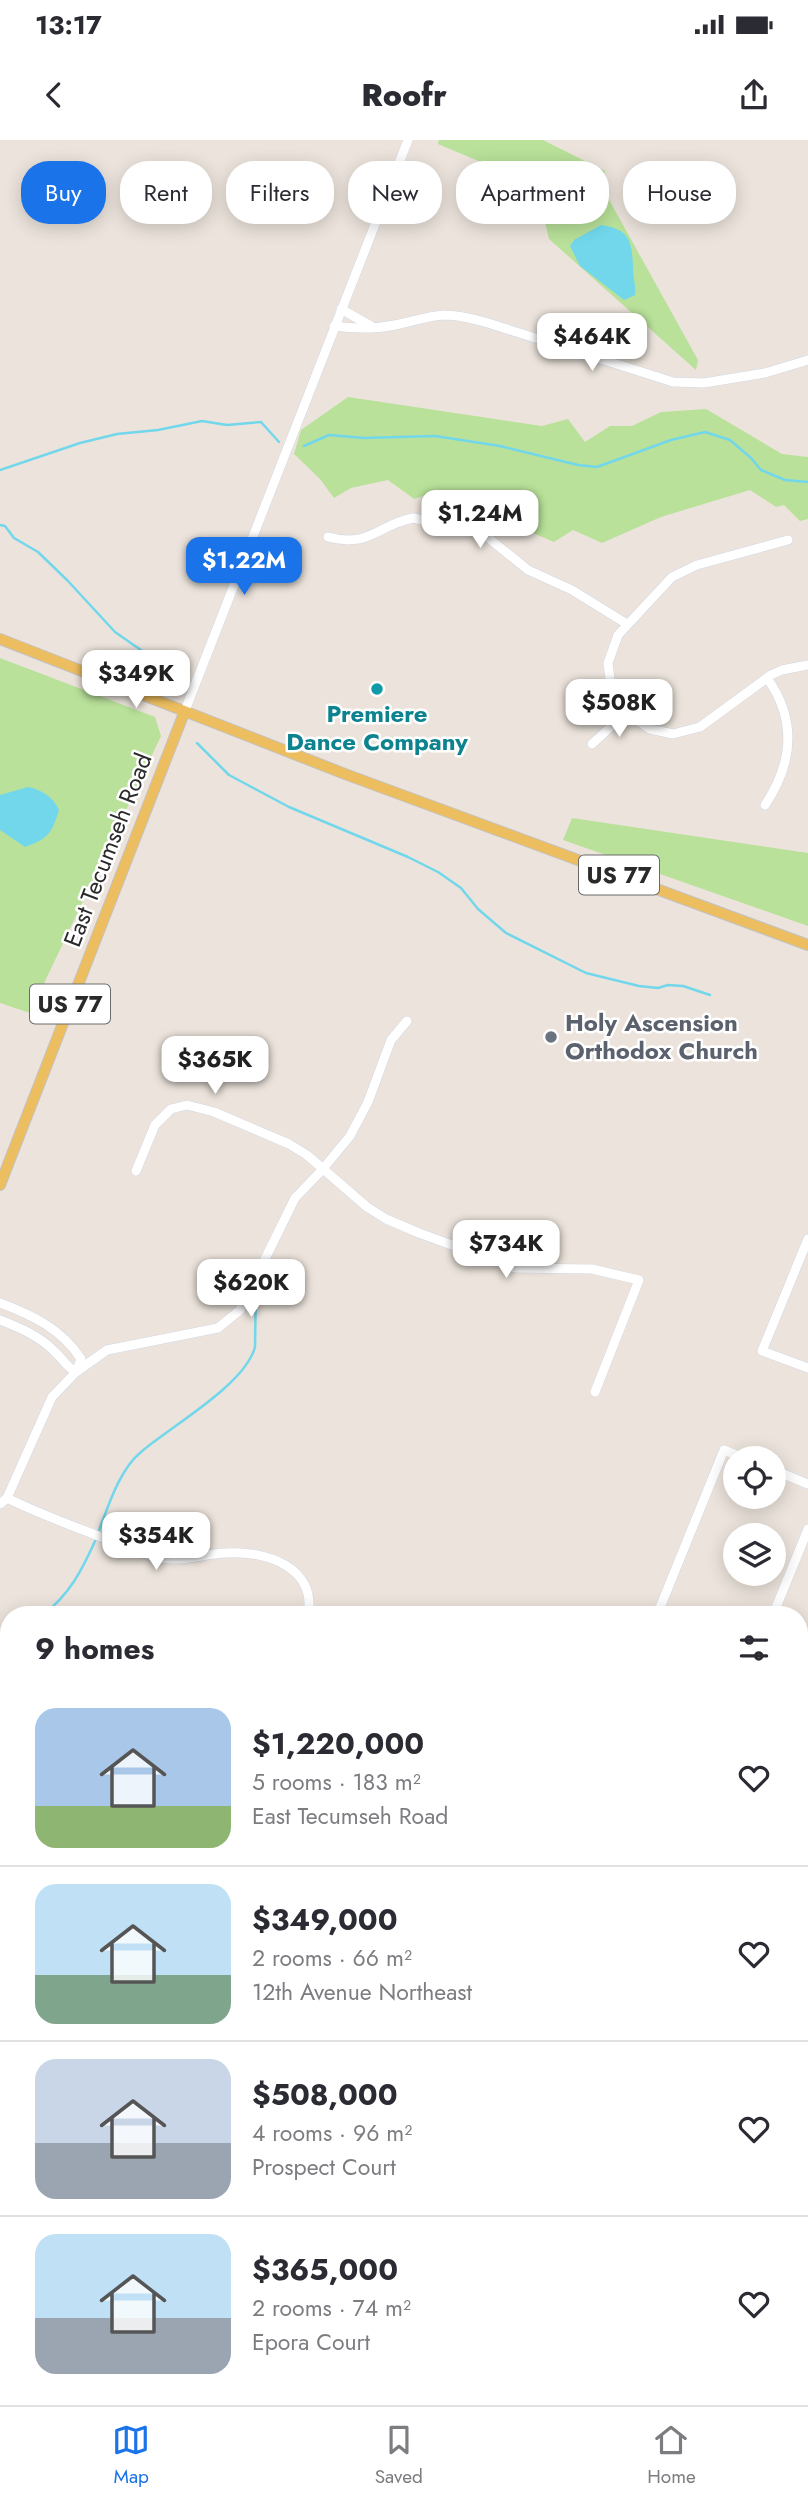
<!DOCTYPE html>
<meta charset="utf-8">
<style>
body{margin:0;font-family:Jost,sans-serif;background:#f2f2f3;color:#2b2b33;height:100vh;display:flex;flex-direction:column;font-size:26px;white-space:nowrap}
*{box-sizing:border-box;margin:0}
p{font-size:23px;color:#7c7c81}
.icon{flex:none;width:38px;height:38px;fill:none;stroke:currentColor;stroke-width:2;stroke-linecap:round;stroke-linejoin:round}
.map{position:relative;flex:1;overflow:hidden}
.side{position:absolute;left:0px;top:1466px;width:808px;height:800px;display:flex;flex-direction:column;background:#fff;border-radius:28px 28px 0 0;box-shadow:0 4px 18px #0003}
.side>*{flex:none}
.guide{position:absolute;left:21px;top:21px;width:766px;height:63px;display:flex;gap:14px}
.controls{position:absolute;left:723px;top:1306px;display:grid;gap:14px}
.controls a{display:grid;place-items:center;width:63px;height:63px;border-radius:50%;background:#fff;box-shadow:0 4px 18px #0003;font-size:35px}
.price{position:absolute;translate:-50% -60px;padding:0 16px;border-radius:14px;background:#fff;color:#222;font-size:23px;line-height:46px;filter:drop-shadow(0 2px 4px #0008)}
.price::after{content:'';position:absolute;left:50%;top:42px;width:21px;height:16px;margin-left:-10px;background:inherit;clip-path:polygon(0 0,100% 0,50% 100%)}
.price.on{background:#1a73e8;color:#fff}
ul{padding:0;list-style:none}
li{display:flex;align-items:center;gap:21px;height:175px;padding:0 35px}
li+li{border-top:2px solid #e1e1e2}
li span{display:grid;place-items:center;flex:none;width:196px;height:140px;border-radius:21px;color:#555}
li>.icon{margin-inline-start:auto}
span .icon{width:84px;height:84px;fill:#fffc;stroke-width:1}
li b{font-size:30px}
h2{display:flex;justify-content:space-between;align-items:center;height:84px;padding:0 35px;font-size:30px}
.chip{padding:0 24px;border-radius:28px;background:#fff;box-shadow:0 4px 18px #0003;font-size:24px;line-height:63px}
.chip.on{background:#1a73e8;color:#fff}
.status{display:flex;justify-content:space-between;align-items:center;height:49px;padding:0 35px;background:#fff;direction:ltr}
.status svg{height:19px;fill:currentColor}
header{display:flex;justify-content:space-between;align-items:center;height:91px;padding:0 35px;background:#fff;font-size:32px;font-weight:800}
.dock{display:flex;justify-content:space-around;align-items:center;height:98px;border-top:2px solid #e1e1e2;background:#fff;font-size:19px;color:#7c7c81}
.dock a{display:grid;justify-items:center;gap:4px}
.dock .on{color:#1a73e8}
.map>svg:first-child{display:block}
.green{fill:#b9e19a}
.water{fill:#72d7eb}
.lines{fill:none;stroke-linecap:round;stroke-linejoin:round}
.stream{stroke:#72d7eb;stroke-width:2.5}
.minor-casing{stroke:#d2d7e3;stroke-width:10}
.major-casing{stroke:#c3c3c3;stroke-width:12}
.minor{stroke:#fff;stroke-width:9}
.major{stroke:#edbe60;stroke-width:10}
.culture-dot{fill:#0f9aa8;stroke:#fff;stroke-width:2.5}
.worship-dot{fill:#6b7280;stroke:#fff;stroke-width:2.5}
.labels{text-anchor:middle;stroke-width:5;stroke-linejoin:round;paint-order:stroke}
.shield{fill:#fff;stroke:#6a6a6a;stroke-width:2}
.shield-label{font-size:23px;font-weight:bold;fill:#2a2a2a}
.culture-label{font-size:24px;font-weight:bold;fill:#0d838f;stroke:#fff}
.street-label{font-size:24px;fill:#2a2a2a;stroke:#fff}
.worship-label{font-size:24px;font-weight:bold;fill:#5b616d;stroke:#fff;text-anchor:start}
</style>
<div class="status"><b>13:17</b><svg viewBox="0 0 49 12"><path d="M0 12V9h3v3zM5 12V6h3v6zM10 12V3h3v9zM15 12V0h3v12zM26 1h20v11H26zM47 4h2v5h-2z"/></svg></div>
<header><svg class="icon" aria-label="back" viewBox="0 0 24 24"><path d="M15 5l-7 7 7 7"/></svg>Roofr<svg class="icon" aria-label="share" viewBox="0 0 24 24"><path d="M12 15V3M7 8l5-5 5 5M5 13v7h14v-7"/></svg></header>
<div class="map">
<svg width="808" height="2265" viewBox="0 0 808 2265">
<rect width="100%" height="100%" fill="#ece4dc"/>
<!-- green -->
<g class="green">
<path d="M439,0h104l62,31 -3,16 96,173 -2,10 -147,-131 -7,-30 -19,-11 -16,-25 -69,-29z"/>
<path d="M348,257l194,29 26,-7 17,23 25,-16h22l29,-14 45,-3 76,45 26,3v62l-8,2 -16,-16 -8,2 -26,-17 -89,27 -59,26 -29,-13 -19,12 -21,-9 -34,-5 -20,-12 -27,-3 -14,-22 -24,8 -26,-19 -37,8 -17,10 -14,-19 -26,-25 7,-24z"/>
<path d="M0,518l155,59 6,19 -131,277 -30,-10z"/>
<path d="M572,678l236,35v73l-245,-86z"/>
</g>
<!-- water -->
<g class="water">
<path d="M601,85c29,4 31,16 32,43 0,9 3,18 2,27l-11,5 -44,-34 -10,-20 4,-6z"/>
<path d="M28,647c14,3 25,10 31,23 -7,23 -11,29 -34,37l-25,-17v-35z"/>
</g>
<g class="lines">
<!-- stream -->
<g class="stream">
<path d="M304,306l25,-11 35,3 71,-2 65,10 78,19 19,2 74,-27 34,-8 25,8 21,18 10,12 24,10 23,2"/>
<path d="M0,330l80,-27 37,-9 41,-4 44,-9 25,4 34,-3 18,20"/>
<path d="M0,385l5,1 9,12 24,14 30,29 47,51 46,32 3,10"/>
<path d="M197,603l32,32 60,32 119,50 30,15 23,16 17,21 28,24 80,40 53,13 19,2 10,-3 15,1 27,9"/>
<path d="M98,1393c10,-26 21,-63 43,-81 30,-26 104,-67 114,-105l1,-61"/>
<path d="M43,1475c27,-21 39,-45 53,-76"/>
<path d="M0,1505l9,-5"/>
<path d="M0,2239l9,2"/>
<path d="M519,2258l38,7"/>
</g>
<defs>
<g id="minor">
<path d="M341,169l30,17"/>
<path d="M334,186c21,3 41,3 61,-1 16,-3 32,-9 49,-10 15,0 30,4 44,8l185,59 31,1 61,-10 43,-13"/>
<path d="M328,397c42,11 49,-12 85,-19l63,13 10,5 42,34 44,20 55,34"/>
<path d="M788,400l-91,25 -25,12 -54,58 -10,28 2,16 5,17 14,19 21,14 23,5 27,-7 71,-52 11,-5 26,-5"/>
<path d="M184,573l224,-573"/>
<path d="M592,604l35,-32"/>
<path d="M765,665c28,-42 32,-85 2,-127"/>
<path d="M136,1031l19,-46 16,-16 16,-4 27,7 75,32 18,11 60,52 19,12 33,14 96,35 77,1 47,11 -44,112"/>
<path d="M808,1099l-46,112 46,17"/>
<path d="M0,1163c32,12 62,26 81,56l-5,13c-10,-5 -13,-13 -21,-20 -15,-16 -35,-24 -55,-32"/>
<path d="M774,1330l34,14"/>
<path d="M7,1358c32,16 66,28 99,41 18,7 37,16 55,19 23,4 42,-4 64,-5 40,-3 92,14 83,62"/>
<path d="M0,1364l7,-6 45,-101 24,-25 31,-22 111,-22 22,-18 55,-112 27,-28 28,-34 18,-34 23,-62 16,-19"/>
<path d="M657,1475l67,-165 19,8"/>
<path d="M773,1475l35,-86"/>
<path d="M800,1586l8,3"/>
<path d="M0,1686l9,4"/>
<path d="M800,1706l8,-19"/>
<path d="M0,1743l9,-23"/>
<path d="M0,1789l9,3"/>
<path d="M0,1914l9,3"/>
<path d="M800,1939l8,-20"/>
<path d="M800,1982l8,3"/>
<path d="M0,2042l9,3"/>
<path d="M800,2235l8,-5"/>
<path d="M144,2258l1,7"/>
</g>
<g id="major">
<path d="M0,499l345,135 463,171"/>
<path d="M0,1045l184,-472"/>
</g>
</defs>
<!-- minor casing -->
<use href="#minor" class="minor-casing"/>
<!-- major casing -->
<use href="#major" class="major-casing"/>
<!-- minor -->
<use href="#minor" class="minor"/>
<!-- major -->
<use href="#major" class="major"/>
</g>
<!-- markers -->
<circle class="culture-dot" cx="377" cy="549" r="7"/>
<circle class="worship-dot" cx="551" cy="897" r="7"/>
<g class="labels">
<!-- shield labels -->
<g class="shield">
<rect x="579" y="715.5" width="80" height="39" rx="5"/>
<rect x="30" y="844.5" width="80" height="39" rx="5"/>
</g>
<g class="shield-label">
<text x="619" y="743">US 77</text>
<text x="70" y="872">US 77</text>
</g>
<!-- culture labels -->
<g class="culture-label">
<text x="377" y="582">Premiere<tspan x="377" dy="28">Dance Company</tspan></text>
</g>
<!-- street labels -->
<g class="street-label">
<text transform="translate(108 710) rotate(-69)" y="8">East Tecumseh Road</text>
</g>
<!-- worship labels -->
<g class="worship-label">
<text x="565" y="891">Holy Ascension<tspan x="565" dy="28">Orthodox Church</tspan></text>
</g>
</g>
</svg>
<div class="controls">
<a><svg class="icon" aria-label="locate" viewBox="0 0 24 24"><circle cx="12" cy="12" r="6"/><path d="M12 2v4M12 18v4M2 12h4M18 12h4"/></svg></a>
<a><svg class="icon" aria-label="layers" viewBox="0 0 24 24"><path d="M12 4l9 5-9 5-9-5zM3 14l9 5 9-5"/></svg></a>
</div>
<b class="price" style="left:592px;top:233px">$464K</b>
<b class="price" style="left:480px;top:410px">$1.24M</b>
<b class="price on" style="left:244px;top:457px">$1.22M</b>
<b class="price" style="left:136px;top:570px">$349K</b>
<b class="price" style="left:619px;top:599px">$508K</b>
<b class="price" style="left:215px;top:956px">$365K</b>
<b class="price" style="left:506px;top:1140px">$734K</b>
<b class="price" style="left:251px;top:1179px">$620K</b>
<b class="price" style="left:156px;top:1432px">$354K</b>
<div class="guide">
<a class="chip on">Buy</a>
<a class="chip">Rent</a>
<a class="chip">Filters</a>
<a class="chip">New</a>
<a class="chip">Apartment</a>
<a class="chip">House</a>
</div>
<section class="side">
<h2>9 homes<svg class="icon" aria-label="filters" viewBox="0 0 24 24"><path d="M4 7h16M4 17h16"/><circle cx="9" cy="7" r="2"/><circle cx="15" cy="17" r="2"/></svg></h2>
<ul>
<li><span style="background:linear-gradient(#a9c7e8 70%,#8fb573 0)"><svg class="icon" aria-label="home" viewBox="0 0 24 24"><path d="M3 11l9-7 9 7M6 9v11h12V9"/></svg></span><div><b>$1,220,000</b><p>5 rooms · 183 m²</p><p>East Tecumseh Road</p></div><svg class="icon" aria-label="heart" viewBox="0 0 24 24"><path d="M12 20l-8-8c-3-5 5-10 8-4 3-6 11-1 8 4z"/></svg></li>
<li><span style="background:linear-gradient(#bfe0f5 65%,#7fa58c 0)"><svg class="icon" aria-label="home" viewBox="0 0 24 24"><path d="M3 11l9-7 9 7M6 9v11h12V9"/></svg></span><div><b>$349,000</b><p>2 rooms · 66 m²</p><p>12th Avenue Northeast</p></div><svg class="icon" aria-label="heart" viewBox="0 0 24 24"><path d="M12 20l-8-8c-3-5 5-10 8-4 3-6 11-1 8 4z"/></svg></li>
<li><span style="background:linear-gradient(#c9d6e8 60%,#9aa5b1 0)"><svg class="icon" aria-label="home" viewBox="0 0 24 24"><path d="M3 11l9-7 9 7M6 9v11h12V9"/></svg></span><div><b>$508,000</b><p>4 rooms · 96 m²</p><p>Prospect Court</p></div><svg class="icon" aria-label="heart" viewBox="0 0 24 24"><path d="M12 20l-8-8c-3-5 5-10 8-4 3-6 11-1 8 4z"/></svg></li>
<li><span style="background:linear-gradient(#bfe0f5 60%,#9aa5b1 0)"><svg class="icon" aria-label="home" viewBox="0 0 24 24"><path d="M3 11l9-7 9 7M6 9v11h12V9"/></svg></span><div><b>$365,000</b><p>2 rooms · 74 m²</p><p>Epora Court</p></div><svg class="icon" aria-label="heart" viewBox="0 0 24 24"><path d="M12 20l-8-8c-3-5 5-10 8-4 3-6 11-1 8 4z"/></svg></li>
</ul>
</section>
</div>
<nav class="dock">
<a class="on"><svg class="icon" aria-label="map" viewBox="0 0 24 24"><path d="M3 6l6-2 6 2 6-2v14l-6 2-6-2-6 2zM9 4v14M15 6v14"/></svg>Map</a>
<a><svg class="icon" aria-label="saved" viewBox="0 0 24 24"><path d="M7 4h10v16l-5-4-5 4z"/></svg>Saved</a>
<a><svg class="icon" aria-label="home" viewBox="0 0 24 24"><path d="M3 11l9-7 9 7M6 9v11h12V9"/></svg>Home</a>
</nav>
